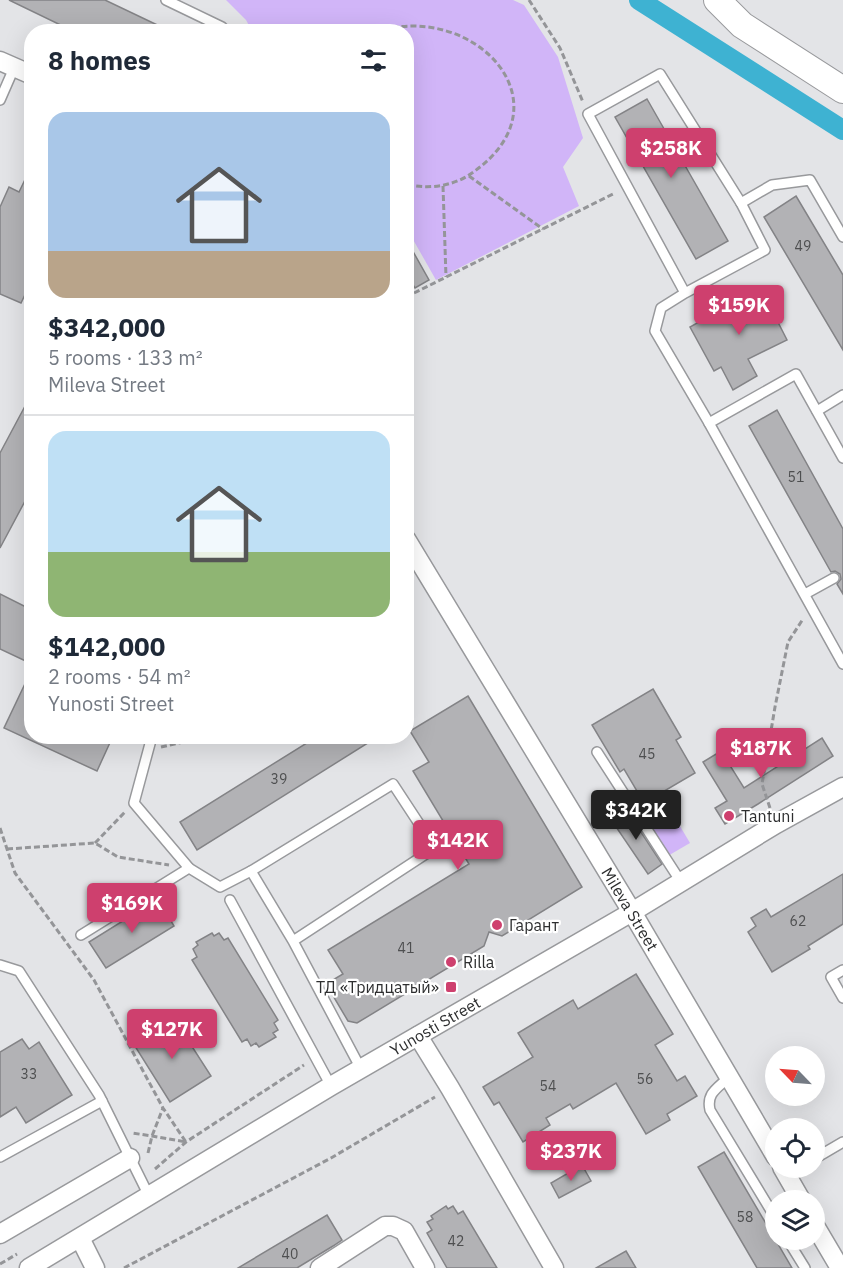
<!DOCTYPE html>
<meta charset="utf-8">
<style>
body{margin:0;font-family:"IBM Plex Sans",sans-serif;background:#f2f2f3;color:#1f2937;height:100vh;display:flex;flex-direction:column;font-size:22px;white-space:nowrap}
*{box-sizing:border-box;margin:0}
p{font-size:20px;color:#747a83}
.icon{flex:none;width:33px;height:33px;fill:none;stroke:currentColor;stroke-width:2;stroke-linecap:round;stroke-linejoin:round}
.map{position:relative;flex:1;overflow:hidden}
.side{position:absolute;left:24px;top:24px;width:390px;height:720px;display:flex;flex-direction:column;background:#fff;border-radius:24px;box-shadow:0 6px 24px #0002}
.side>*{flex:none}
.needle{width:39px;rotate:295deg}
.controls{position:absolute;left:765px;top:1046px;display:grid;gap:12px}
.controls a{display:grid;place-items:center;width:60px;height:60px;border-radius:50%;background:#fff;box-shadow:0 6px 24px #0002;font-size:30px}
.price{position:absolute;translate:-50% -51px;padding:0 14px;border-radius:6px;background:#ce406e;color:#fff;font-size:20px;line-height:39px;filter:drop-shadow(0 2px 3px #0008)}
.price::after{content:'';position:absolute;left:50%;top:36px;width:18px;height:14px;margin-left:-9px;background:inherit;clip-path:polygon(0 0,100% 0,50% 100%)}
.price.current{background:#222;color:#fff}
ul{padding:0;list-style:none}
li{display:grid;align-content:center;gap:12px;height:318px;padding:0 24px}
li+li{border-top:2px solid #e0e1e3}
li span{display:grid;place-items:center;height:186px;border-radius:18px;color:#555}
li>.icon{margin-inline-start:auto}
span .icon{width:108px;height:108px;fill:#fffc;stroke-width:1}
li b{font-size:26px}
h2{display:flex;justify-content:space-between;align-items:center;height:72px;padding:0 24px;font-size:26px}
.map>svg:first-child{display:block}
.green{fill:#d1b5f8}
.lines{fill:none;stroke-linecap:round;stroke-linejoin:round}
.canal{stroke:#3eb2d2;stroke-width:20}
.building{fill:#b2b2b5;stroke:#838386;stroke-width:1.5}
.lane-casing{stroke:#98999c;stroke-width:12}
.street-casing{stroke:#98999c;stroke-width:21}
.secondary-casing{stroke:#98999c;stroke-width:28}
.path{stroke:#949598;stroke-width:3;stroke-dasharray:6 3;stroke-linecap:butt}
.lane{stroke:#fff;stroke-width:9}
.street{stroke:#fff;stroke-width:18}
.secondary{stroke:#fff;stroke-width:26}
.poi-dot{fill:#ce406e;stroke:#fff;stroke-width:2}
.labels{text-anchor:middle;stroke-width:4.5;stroke-linejoin:round;paint-order:stroke}
.number-label{font-size:14px;fill:#4e4f50}
.poi-label{font-size:16px;fill:#2d2e2f;stroke:#fff;text-anchor:start}
.street-label{font-size:16px;fill:#2d2e2f;stroke:#fff}
</style>
<div class="map">
<svg width="843" height="1268" viewBox="0 0 843 1268">
<rect width="100%" height="100%" fill="#e3e4e7"/>
<!-- green -->
<g class="green">
<path d="M226,0h287l11,5 34,52 25,81 -20,29 16,39 -143,74 -25,-44 -4,2 -1,-206 -154,-1 -6,-11z"/>
<path d="M674,816l16,27 -24,14 -16,-27z"/>
</g>
<g class="lines">
<!-- canal -->
<path class="canal" d="M639,0l204,130"/>
</g>
<!-- building -->
<g class="building">
<path d="M9,0h96l67,32h-97z"/>
<path d="M647,99l81,142 -32,18 -81,-142z"/>
<path d="M32,165v115l-11,23 -21,-9v-87l9,-20 10,5z"/>
<path d="M796,196l47,79v75l-79,-133z"/>
<path d="M406,239l23,41 -14,8 -9,-14z"/>
<path d="M760,287l27,53 -39,19 9,17 -24,14 -12,-23 -7,4 -24,-44 44,-25 -1,-2z"/>
<path d="M32,393v95l-32,60v-95z"/>
<path d="M777,410l66,119v65l-6,-10 4,-5 -1,-5 -5,-3 -4,1 -82,-146z"/>
<path d="M0,594l32,16v54l-32,-15z"/>
<path d="M32,669v67h81l-16,35 -93,-43z"/>
<path d="M653,689l28,48 -5,3 19,33 -51,30 -20,-34 -4,3 -28,-47z"/>
<path d="M468,696l114,191 -80,49 -13,-4 -5,14 -127,77 -9,-2 -22,-37 17,-10 -15,-24 141,-86 -56,-93 16,-9 -19,-31z"/>
<path d="M318,736h61l-182,114 -17,-28z"/>
<path d="M822,738l11,18 -75,48 -33,20 -10,-16 12,-7 -24,-39 18,-11 23,37z"/>
<path d="M625,808l37,56 -14,10 -38,-56z"/>
<path d="M843,874v50l-35,22 2,3 -38,23 -24,-40 8,-6 -5,-8 15,-9 5,8z"/>
<path d="M158,899l16,27 -68,42 -17,-26z"/>
<path d="M212,933l2,3 5,-3 5,7 4,-2 50,82 -4,3 4,7 -5,3 3,4 -17,10 -3,-4 -5,3 -4,-7 -5,3 -50,-82 5,-3 -4,-8 5,-4 -2,-3z"/>
<path d="M636,974l37,60 -18,11 22,36 8,-5 12,20 -30,18 3,6 -24,14 -30,-51 -43,26 -3,-5 -24,14 4,7 -27,17 -24,-40 -5,3 -11,-18 50,-30 -15,-24 55,-33 5,9z"/>
<path d="M173,1017l38,59 -41,26 -37,-59z"/>
<path d="M22,1039l7,10 10,-7 33,53 -46,28 -10,-16 -16,10v-65z"/>
<path d="M724,1152l68,116h-35l-59,-101z"/>
<path d="M582,1165l9,16 -32,17 -8,-15z"/>
<path d="M446,1206l2,3 5,-3 5,8 5,-3 34,57h-50l-20,-35 5,-3 -5,-8 6,-3 -2,-3z"/>
<path d="M327,1215l15,25 -9,6 -36,22h-59z"/>
<path d="M626,1251l10,17h-40z"/>
</g>
<g class="lines">
<defs>
<g id="lane">
<path d="M166,0l56,27 5,5"/>
<path d="M0,100l14,-32"/>
<path d="M741,203l31,-18 38,-5 33,57"/>
<path d="M685,293l-97,-179 72,-40 81,129 24,47 -80,43 -24,15 -6,23 54,92 134,241"/>
<path d="M817,411l26,-16"/>
<path d="M709,423l87,-49 47,84"/>
<path d="M805,594l29,-16"/>
<path d="M145,736l6,4 -17,63 55,65"/>
<path d="M597,752l84,130"/>
<path d="M230,900l101,186"/>
<path d="M81,935l108,-67 31,19 31,-16"/>
<path d="M293,941l142,-93 -42,-64 -142,87 42,70 68,128"/>
<path d="M0,965l19,6 80,124 50,101"/>
<path d="M843,970l-12,7 12,21"/>
<path d="M729,1077c-11,11 -23,16 -19,33l66,109"/>
<path d="M0,1157l102,-56"/>
<path d="M814,1159l29,-17"/>
<path d="M786,1175l14,-8"/>
<path d="M787,1239l18,29"/>
</g>
<g id="street">
<path d="M0,61l32,14"/>
<path d="M406,539l226,373 144,245"/>
<path d="M418,1036l32,52 104,180"/>
<path d="M782,1167l19,33"/>
<path d="M814,1224l26,44"/>
<path d="M0,1234l130,-76"/>
<path d="M80,1238l15,30"/>
<path d="M29,1268l302,-182 301,-174 144,-88 67,-37"/>
<path d="M320,1268l65,-42h8l11,5 21,37"/>
</g>
<path id="secondary" d="M717,0l25,25 101,65"/>
</defs>
<!-- lane casing -->
<use href="#lane" class="lane-casing"/>
<!-- street casing -->
<use href="#street" class="street-casing"/>
<!-- secondary casing -->
<use href="#secondary" class="secondary-casing"/>
<!-- path -->
<g class="path">
<path d="M529,0l31,48 23,54"/>
<path d="M375,32c99,-32 197,72 97,141 -18,13 -44,17 -66,11"/>
<path d="M469,176l74,53"/>
<path d="M443,186l3,91"/>
<path d="M406,297l209,-104"/>
<path d="M161,747l36,-8 2,-3"/>
<path d="M770,808l-8,-24 13,-77 13,-65 15,-23"/>
<path d="M0,828l15,45 79,107 69,128 23,34 -34,-6 -20,-3"/>
<path d="M95,843l30,-31"/>
<path d="M7,849l88,-6 23,14 51,8"/>
<path d="M148,1153l4,-17 11,-28"/>
<path d="M155,1169l31,-27 118,-77"/>
<path d="M0,1264l17,-10"/>
<path d="M124,1268l207,-110 104,-61"/>
</g>
<!-- lane -->
<use href="#lane" class="lane"/>
<!-- street -->
<use href="#street" class="street"/>
<!-- secondary -->
<use href="#secondary" class="secondary"/>
</g>
<!-- markers -->
<g class="poi-dot">
<circle cx="729" cy="816" r="6"/>
<circle cx="497" cy="925" r="6"/>
<circle cx="451" cy="962" r="6"/>
<rect x="445" y="981" width="12" height="12" rx="3"/>
</g>
<g class="labels">
<!-- number labels -->
<g class="number-label">
<text x="803" y="251">49</text>
<text x="796" y="482">51</text>
<text x="647" y="759">45</text>
<text x="279" y="784">39</text>
<text x="798" y="926">62</text>
<text x="406" y="953">41</text>
<text x="29" y="1079">33</text>
<text x="645" y="1084">56</text>
<text x="548" y="1091">54</text>
<text x="745" y="1222">58</text>
<text x="456" y="1246">42</text>
<text x="290" y="1259">40</text>
</g>
<!-- poi labels -->
<g class="poi-label">
<text x="741" y="822">Tantuni</text>
<text x="509" y="931">Гарант</text>
<text x="463" y="968">Rilla</text>
<text x="439" y="993" text-anchor="end">ТД «Тридцатый»</text>
</g>
<!-- street labels -->
<g class="street-label">
<text transform="translate(630 909) rotate(59)" y="6">Mileva Street</text>
<text transform="translate(435 1026) rotate(-30)" y="6">Yunosti Street</text>
</g>
</g>
</svg>
<div class="controls">
<a><svg class="needle" viewBox="-14 -14 28 28"><path d="M0-13l5 13h-10z" fill="#e53935"/><path d="M0 13l5-13h-10z" fill="#747a83"/></svg></a>
<a><svg class="icon" aria-label="locate" viewBox="0 0 24 24"><circle cx="12" cy="12" r="6"/><path d="M12 2v4M12 18v4M2 12h4M18 12h4"/></svg></a>
<a><svg class="icon" aria-label="layers" viewBox="0 0 24 24"><path d="M12 4l9 5-9 5-9-5zM3 14l9 5 9-5"/></svg></a>
</div>
<b class="price" style="left:671px;top:179px">$258K</b>
<b class="price" style="left:739px;top:336px">$159K</b>
<b class="price" style="left:761px;top:779px">$187K</b>
<b class="price current" style="left:636px;top:841px">$342K</b>
<b class="price" style="left:458px;top:871px">$142K</b>
<b class="price" style="left:132px;top:934px">$169K</b>
<b class="price" style="left:172px;top:1060px">$127K</b>
<b class="price" style="left:571px;top:1182px">$237K</b>
<section class="side">
<h2>8 homes<svg class="icon" aria-label="filters" viewBox="0 0 24 24"><path d="M4 7h16M4 17h16"/><circle cx="9" cy="7" r="2"/><circle cx="15" cy="17" r="2"/></svg></h2>
<ul>
<li><span style="background:linear-gradient(#a9c7e8 75%,#b9a48a 0)"><svg class="icon" aria-label="home" viewBox="0 0 24 24"><path d="M3 11l9-7 9 7M6 9v11h12V9"/></svg></span><div><b>$342,000</b><p>5 rooms · 133 m²</p><p>Mileva Street</p></div></li>
<li><span style="background:linear-gradient(#bfe0f5 65%,#8fb573 0)"><svg class="icon" aria-label="home" viewBox="0 0 24 24"><path d="M3 11l9-7 9 7M6 9v11h12V9"/></svg></span><div><b>$142,000</b><p>2 rooms · 54 m²</p><p>Yunosti Street</p></div></li>
</ul>
</section>
</div>
